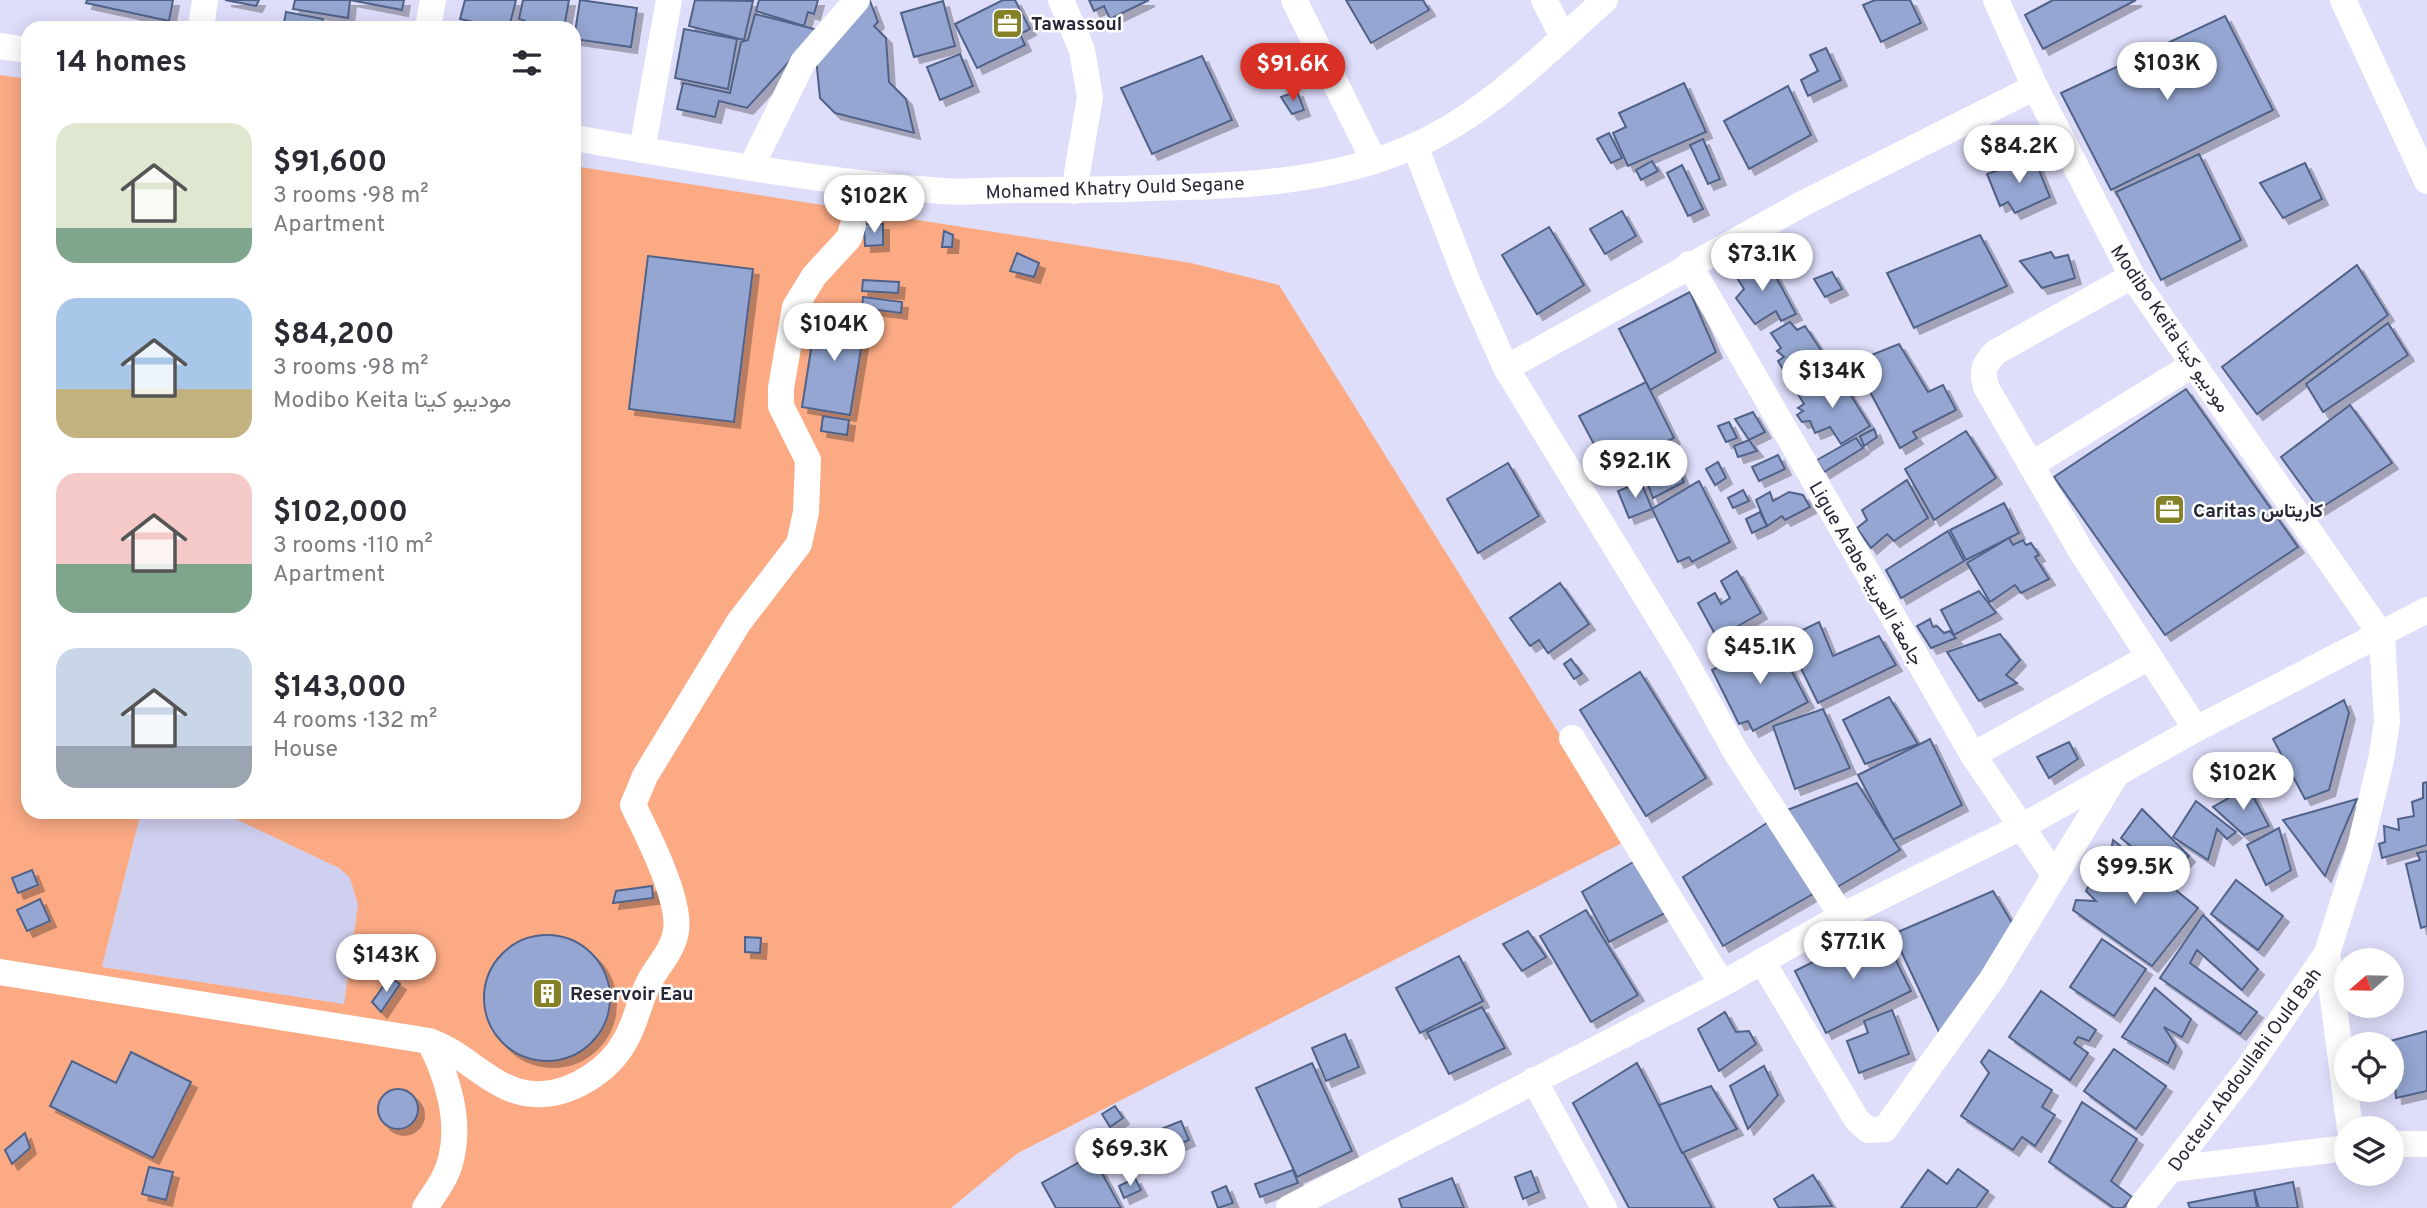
<!DOCTYPE html>
<meta charset="utf-8">
<style>
body{margin:0;font-family:Overpass,Vazirmatn,sans-serif;background:#f2f2f3;color:#2b2b33;height:100vh;display:flex;flex-direction:column;font-size:26px;white-space:nowrap}
*{box-sizing:border-box;margin:0}
p{font-size:23px;color:#7c7c81}
.icon{flex:none;width:38px;height:38px;fill:none;stroke:currentColor;stroke-width:2;stroke-linecap:round;stroke-linejoin:round}
.map{position:relative;flex:1;overflow:hidden}
.side{position:absolute;left:21px;top:21px;width:560px;height:798px;display:flex;flex-direction:column;background:#fff;border-radius:21px;box-shadow:0 4px 18px #0003}
.side>*{flex:none}
.needle{width:46px;rotate:250deg}
.tools{position:absolute;left:2334px;top:948px;display:grid;gap:14px}
.tools a{display:grid;place-items:center;width:70px;height:70px;border-radius:50%;background:#fff;box-shadow:0 4px 18px #0003;font-size:35px}
.price{position:absolute;translate:-50% -60px;padding:0 16px;border-radius:24px;background:#fff;color:#222;font-size:23px;line-height:46px;filter:drop-shadow(0 2px 4px #0008)}
.price::after{content:'';position:absolute;left:50%;top:42px;width:21px;height:16px;margin-left:-10px;background:inherit;clip-path:polygon(0 0,100% 0,50% 100%)}
.price.active{background:#d93025;color:#fff}
ul{padding:0;list-style:none}
li{display:flex;align-items:center;gap:21px;height:175px;padding:0 35px}
li span{display:grid;place-items:center;flex:none;width:196px;height:140px;border-radius:21px;color:#555}
li>.icon{margin-inline-start:auto}
span .icon{width:84px;height:84px;fill:#fffc;stroke-width:1}
li b{font-size:30px}
h2{display:flex;justify-content:space-between;align-items:center;height:84px;padding:0 35px;font-size:30px}
.map>svg:first-child{display:block}
.built{fill:#cfcfef}
.green{fill:#fbaa84}
.building{fill:#94a6d1;stroke:#516288;stroke-width:2;filter:url(#shadow)}
.lines{fill:none;stroke-linecap:round;stroke-linejoin:round}
.minor{stroke:#fff;stroke-width:26}
.labels{text-anchor:middle;stroke-width:5;stroke-linejoin:round;paint-order:stroke}
.poi-label{font-size:19px;font-weight:bold;fill:#272738;stroke:#fff;text-anchor:start}
.street-label{font-size:19px;fill:#272738;stroke:#fff}
</style>
<div class="map">
<svg width="2427" height="1208" viewBox="0 0 2427 1208">
<defs>
<filter id="shadow"><feDropShadow dx="6" dy="6" stdDeviation="0" flood-color="#0004"/></filter>
</defs>
<rect width="100%" height="100%" fill="#deddfa"/>
<!-- built -->
<path class="built" d="M141,812h80l118,56 11,10 8,27 -14,99 -242,-37z"/>
<!-- green -->
<path class="green" d="M0,75l28,4v733h113l-39,155 242,37 14,-99 -8,-27 -11,-10 -118,-56h353v-646l617,97 88,22 347,556 -608,312 -67,55h-951z"/>
<!-- building -->
<g class="building">
<path d="M87,0h86l-4,21 -83,-18z"/>
<path d="M225,0h34l-3,6z"/>
<path d="M295,0h55l-2,18 -55,-9z"/>
<path d="M350,0h54l-2,10z"/>
<path d="M465,0h51l-7,28 -26,-4 -1,4h-9l1,-6 -14,-3z"/>
<path d="M523,0h46l-5,28h-40l1,-7 -6,-2z"/>
<path d="M580,0l57,8 -6,39 -57,-8z"/>
<path d="M695,0l58,1 -9,39 -55,-14z"/>
<path d="M759,0h59l-4,14 -6,-2 -4,14 -48,-15z"/>
<path d="M1003,0h12l15,29 -10,5 5,11 -48,23 -22,-44z"/>
<path d="M1089,0h60l-39,19 -6,-13 -10,5z"/>
<path d="M1346,0h77l6,10 -58,33z"/>
<path d="M1875,0h35l11,23 -40,19 -18,-37z"/>
<path d="M2053,0h83l-93,49 -18,-34z"/>
<path d="M870,1l8,21 -4,4 12,12 3,44 17,17 8,34 -79,-20 -15,-15 -5,-50z"/>
<path d="M943,1l12,45 -41,11 -13,-44z"/>
<path d="M286,12l37,7 -2,9h-38z"/>
<path d="M755,14l63,16 -71,78 -28,-7 -4,16 -38,-8 6,-26 47,10 11,-51 7,-2z"/>
<path d="M2225,16l48,94 -162,80 -50,-97z"/>
<path d="M684,29l53,10 -9,50 -53,-11z"/>
<path d="M1826,48l15,32 -33,16 -7,-16 17,-9 -8,-16z"/>
<path d="M960,54l13,32 -33,14 -13,-33z"/>
<path d="M1202,56l30,64 -80,34 -31,-66z"/>
<path d="M1684,83l22,49 -78,34 -15,-33 13,-6 -7,-14z"/>
<path d="M1788,86l23,49 -62,34 -25,-48z"/>
<path d="M1297,91l7,19 -12,4 -11,-17z"/>
<path d="M1609,133l13,25 -11,5 -14,-24z"/>
<path d="M1703,139l17,40 -12,5 -18,-39z"/>
<path d="M2199,154l42,86 -80,40 -45,-88z"/>
<path d="M2034,158l16,39 -35,16 -7,-11 -8,4 -13,-32z"/>
<path d="M1652,161l6,10 -17,9 -5,-10z"/>
<path d="M2305,163l17,36 -39,19 -23,-35z"/>
<path d="M1682,165l21,44 -15,7 -21,-43z"/>
<path d="M1622,211l14,25 -31,18 -15,-25z"/>
<path d="M864,224h19v21l-18,1z"/>
<path d="M1549,227l35,58 -47,29 -35,-59z"/>
<path d="M944,231l9,4 -1,12h-10z"/>
<path d="M1980,235l27,51 -93,42 -27,-55z"/>
<path d="M2051,252l4,6 13,-3 7,23 -33,10 -22,-27z"/>
<path d="M1017,253l22,10 -5,14 -24,-6z"/>
<path d="M648,256l105,13 -19,153 -105,-13z"/>
<path d="M1753,260l5,8 11,-4 27,50 -15,7 -5,-10 -21,13 -19,-26 8,-9 -12,-19z"/>
<path d="M2357,265l31,50 -131,99 -35,-47z"/>
<path d="M1832,272l10,17 -17,8 -11,-18z"/>
<path d="M863,280l36,2 -1,11 -36,-2z"/>
<path d="M1690,292l26,60 -66,38 -31,-61z"/>
<path d="M863,297l39,5 -1,11 -39,-5z"/>
<path d="M817,311l49,8 -16,96 -48,-8z"/>
<path d="M1790,322l7,8 8,-4 29,44 -11,7 -8,-5 -22,14 -15,-25 6,-4 -7,-6 4,-3 -10,-15z"/>
<path d="M2388,323l20,32 -85,57 -17,-28z"/>
<path d="M1899,344l29,48 15,-7 13,25 -43,22 4,6 -17,10 -46,-86z"/>
<path d="M1823,377l5,11 12,-10 30,48 -29,18 -11,-17 -15,6 -5,-12 -8,1 -5,-7 6,-4 -5,-3 6,-4 -6,-10z"/>
<path d="M1646,382l28,56 -67,31 -28,-53z"/>
<path d="M2186,389l112,158 -133,88 -111,-158z"/>
<path d="M2350,405l42,58 -73,46 -38,-52z"/>
<path d="M1753,412l12,20 -16,8 -14,-21z"/>
<path d="M823,416l26,4 -2,15 -26,-4z"/>
<path d="M1729,422l8,16 -11,4 -8,-16z"/>
<path d="M1874,429l3,8 -13,9 -4,-10z"/>
<path d="M1966,431l30,47 -62,42 -29,-51z"/>
<path d="M1856,438l7,10 -39,24 -7,-12z"/>
<path d="M1749,440l8,11 -19,6 -4,-11z"/>
<path d="M1778,455l7,14 -26,12 -7,-14z"/>
<path d="M1718,462l8,16 -11,7 -9,-16z"/>
<path d="M1508,463l31,53 -61,37 -31,-54z"/>
<path d="M1679,470l5,12 -31,16 -5,-13z"/>
<path d="M1907,480l21,38 -34,23 -7,-7 -16,14 -14,-20 10,-8 -5,-10z"/>
<path d="M1699,481l31,61 -38,20 -3,-5 -11,5 -26,-53z"/>
<path d="M1641,482l11,27 -23,9 -11,-27z"/>
<path d="M1743,490l6,11 -16,7 -5,-10z"/>
<path d="M1770,492l3,9 16,-9 14,3 7,12 -25,13 -3,-4 -15,10 -11,-26z"/>
<path d="M2004,503l15,30 -53,27 -16,-30z"/>
<path d="M1760,512l7,14 -15,7 -6,-14z"/>
<path d="M1948,531l16,30 -63,37 -15,-28z"/>
<path d="M2009,538l4,7 10,-5 3,5 5,-2 8,12 -4,2 14,22 -28,14 -6,-8 -25,17 -23,-39z"/>
<path d="M1737,571l24,42 -44,25 -19,-35 17,-10 6,11 9,-6 -9,-17z"/>
<path d="M1560,583l29,41 -41,29 -9,-13 -9,6 -20,-28z"/>
<path d="M1979,591l17,22 -42,22 -13,-25z"/>
<path d="M1930,619l3,8 4,-1 7,7 6,-2 6,7 -25,10 -14,-22z"/>
<path d="M1819,622l14,34 46,-20 17,29 -78,38 -32,-65z"/>
<path d="M2000,634l20,26 -14,15 11,8 -38,18 -32,-49z"/>
<path d="M1774,638l34,64 -55,29 -5,-10 -9,3 -27,-54z"/>
<path d="M1571,659l11,15 -8,5 -10,-15z"/>
<path d="M1640,672l66,106 -60,38 -66,-106z"/>
<path d="M1889,697l29,47 -53,20 -22,-44z"/>
<path d="M2344,700l5,13 -20,77 -24,9 -32,-60z"/>
<path d="M1823,709l27,59 -55,21 -22,-63z"/>
<path d="M1930,739l32,66 -69,35 -35,-65z"/>
<path d="M2069,742l9,17 -29,19 -12,-21z"/>
<path d="M2427,782v63l-45,13 -3,-14 6,-2 -1,-16 15,4 -1,-11 16,-3 -2,-14 11,-4v-15z"/>
<path d="M1857,783l43,67 -66,39 -52,-77z"/>
<path d="M2248,787l21,39 -25,9 -31,-28z"/>
<path d="M2357,799l-16,37 -16,40 -42,-56z"/>
<path d="M2196,801l40,31 -9,7 -10,-10 -9,31 -35,-23z"/>
<path d="M2142,809l47,47 -20,21 -48,-39z"/>
<path d="M1770,821l48,70 -95,55 -40,-69z"/>
<path d="M2279,828l12,42 -25,15 -19,-40z"/>
<path d="M2113,840l85,68 -46,58 -79,-56 3,-10 20,1 -10,-10 12,-22 9,2z"/>
<path d="M2427,851v75l-6,2 -15,-64 14,-4 -3,-7z"/>
<path d="M1635,861l32,51 -58,30 -27,-50z"/>
<path d="M32,870l6,15 -20,8 -6,-15z"/>
<path d="M2236,880l47,36 -25,34 -47,-36z"/>
<path d="M652,886l1,12 -40,5 3,-12z"/>
<path d="M1993,891l22,37 -75,106 -47,-100z"/>
<path d="M40,899l10,22 -23,10 -10,-21z"/>
<path d="M1586,910l52,85 -47,27 -51,-86z"/>
<path d="M2203,915l55,54 -16,21 -45,-40 -7,13 67,49 -17,22 -80,-56z"/>
<path d="M1880,928l31,63 -85,42 -31,-62z"/>
<path d="M1528,931l18,26 -24,14 -19,-27z"/>
<circle cx="547" cy="998" r="63"/>
<path d="M745,937l16,1 -1,15 -15,-1z"/>
<path d="M2102,939l44,30 -32,47 -44,-29z"/>
<path d="M1459,956l24,45 -63,32 -24,-45z"/>
<path d="M390,977l10,7 -19,28 -9,-10z"/>
<path d="M2155,988l36,31 -9,18 -18,-10 12,19 -8,17 -46,-26z"/>
<path d="M2041,991l55,39 -7,11 -11,-4 -4,6 14,10 -18,27 -61,-43z"/>
<path d="M1482,1007l23,41 -56,26 -22,-42z"/>
<path d="M1892,1010l17,44 -50,19 -12,-32 21,-8 -4,-12z"/>
<path d="M1725,1012l11,20 13,-1 7,13 -37,27 -21,-42z"/>
<path d="M2427,1031v60l-31,7 -4,-53 -9,-2z"/>
<path d="M1345,1034l14,33 -33,14 -14,-33z"/>
<path d="M2114,1049l52,37 -30,43 -52,-38z"/>
<path d="M1989,1050l63,40 -10,17 13,8 -20,31 -13,-9 -9,13 -52,-34 28,-43 -8,-11z"/>
<path d="M131,1052l60,30 -38,76 -103,-52 22,-45 44,22z"/>
<path d="M1312,1063l40,88 -55,26 -41,-89z"/>
<path d="M1637,1063l75,145h-83l-56,-105z"/>
<path d="M1764,1066l14,29 -30,34 -18,-43z"/>
<path d="M1711,1086l26,43 -55,24 -23,-48z"/>
<circle cx="398" cy="1109" r="20"/>
<path d="M2082,1102l55,37 -26,42 21,16 -9,11h-9l-65,-46z"/>
<path d="M1115,1106l8,12 -13,9 -8,-13z"/>
<path d="M1181,1121l8,19 -25,11 -8,-20z"/>
<path d="M1142,1130l8,18 -11,6 -9,-19z"/>
<path d="M25,1133l5,15 -18,16 -7,-14z"/>
<path d="M1092,1155l29,53h-65l-14,-25z"/>
<path d="M149,1167l24,5 -7,28 -24,-6z"/>
<path d="M1958,1169l30,22 -12,17h-75l27,-38 19,14z"/>
<path d="M1293,1170l5,13 -38,14 -5,-13z"/>
<path d="M1531,1171l8,21 -16,7 -8,-22z"/>
<path d="M1813,1175l19,31 -53,2 -5,-9z"/>
<path d="M1135,1178l6,12 -17,8 -5,-12z"/>
<path d="M1452,1178l12,30h-62l-3,-9z"/>
<path d="M2293,1182l5,26h-39l-5,-18z"/>
<path d="M1226,1186l7,17 -15,5 -6,-16z"/>
<path d="M2254,1190l3,18h-67l-2,-5z"/>
</g>
<g class="lines">
<!-- minor -->
<g class="minor">
<path d="M1061,0l21,50 8,47 -16,94"/>
<path d="M1294,0l80,161"/>
<path d="M1544,0l19,37"/>
<path d="M1996,0l39,87 97,189 250,360 5,86 -6,38 -23,95 -31,98 -80,117 -107,138"/>
<path d="M2343,0l84,181"/>
<path d="M201,28l4,-28"/>
<path d="M428,28l5,-28"/>
<path d="M0,46l28,4"/>
<path d="M574,138c122,21 245,44 369,53 25,2 51,-1 77,-1 43,0 87,0 131,-2 89,-2 180,-5 263,-42 73,-32 132,-94 191,-146"/>
<path d="M1415,146l53,137 38,85 175,286 56,100 105,162"/>
<path d="M642,150l27,-150"/>
<path d="M751,167l52,-105 54,-62"/>
<path d="M1689,264l284,491 82,121"/>
<path d="M2132,276l-136,76c-12,12 -15,19 -10,35l95,164 115,178"/>
<path d="M1506,368l298,-165 231,-116"/>
<path d="M2031,465l163,-101"/>
<path d="M1572,738l150,246"/>
<path d="M1973,755l176,-98"/>
<path d="M2327,953l23,176"/>
<path d="M1762,961l95,159 11,10 17,-1 107,-150 122,-201"/>
<path d="M0,972l429,69c40,13 68,57 114,53 32,-2 67,-25 82,-53 11,-18 14,-40 24,-59 9,-17 24,-31 27,-51 5,-32 -29,-97 -43,-126l12,-29 94,-154 60,-78 7,-32 2,-52 -27,-54v-18l14,-81 19,-31 35,-38 4,-13"/>
<path d="M1534,1080l70,128"/>
<path d="M2392,1144h35"/>
<path d="M2172,1169l175,-21"/>
<path d="M425,1208c10,-16 22,-30 26,-49 10,-39 -4,-84 -22,-118"/>
<path d="M1289,1208l433,-224 120,-68 179,-89 175,-98 231,-119"/>
</g>
</g>
<!-- icons -->
<defs>
<symbol id="office-square" viewBox="-11 -11 22 22"><rect x="-9" y="-9" width="18" height="18" rx="4" fill="#858129" stroke="#fff"/><path d="M-6-3h4V-5.5h4V-3h4V5H-6ZM-1-4.5V-3h2v-1.5ZM-6 0V1H6V0Z" fill="#fff"/></symbol>
<symbol id="building-square" viewBox="-11 -11 22 22"><rect x="-9" y="-9" width="18" height="18" rx="4" fill="#858129" stroke="#fff"/><path d="M-4-6H4V6H1V3H-1V6H-4ZM-2.5-4.3h1.7v1.8h-1.7ZM.8-4.3h1.7v1.8H.8ZM-2.5-1h1.7V.8h-1.7ZM.8-1h1.7V.8H.8Z" fill="#fff"/></symbol>
</defs>
<g fill-rule="evenodd">
<use href="#office-square" x="990" y="6" width="35" height="35"/>
<use href="#office-square" x="2152" y="492" width="35" height="35"/>
<use href="#building-square" x="530" y="976" width="35" height="35"/>
</g>
<g class="labels">
<!-- poi labels -->
<g class="poi-label">
<text x="1031" y="30">Tawassoul</text>
<text x="2193" y="517">Caritas كاريتاس</text>
<text x="570" y="1000">Reservoir Eau</text>
</g>
<!-- street labels -->
<g class="street-label">
<text transform="translate(1115 187) rotate(-2)" y="7">Mohamed Khatry Ould Segane</text>
<text transform="translate(2171 328) rotate(56)" y="7">Modibo Keita موديبو كيتا</text>
<text transform="translate(1867 573) rotate(60)" y="7">Ligue Arabe جامعة العربية</text>
<text transform="translate(2244 1069) rotate(-54)" y="7">Docteur Abdoullahi Ould Bah</text>
</g>
</g>
</svg>
<div class="tools">
<a><svg class="needle" viewBox="-14 -14 28 28"><path d="M0-13l5 13h-10z" fill="#e53935"/><path d="M0 13l5-13h-10z" fill="#7c7c81"/></svg></a>
<a><svg class="icon" aria-label="locate" viewBox="0 0 24 24"><circle cx="12" cy="12" r="6"/><path d="M12 2v4M12 18v4M2 12h4M18 12h4"/></svg></a>
<a><svg class="icon" aria-label="layers" viewBox="0 0 24 24"><path d="M12 4l9 5-9 5-9-5zM3 14l9 5 9-5"/></svg></a>
</div>
<b class="price" style="left:2167px;top:102px">$103K</b>
<b class="price active" style="left:1293px;top:103px">$91.6K</b>
<b class="price" style="left:2019px;top:185px">$84.2K</b>
<b class="price" style="left:874px;top:235px">$102K</b>
<b class="price" style="left:1762px;top:293px">$73.1K</b>
<b class="price" style="left:834px;top:363px">$104K</b>
<b class="price" style="left:1832px;top:410px">$134K</b>
<b class="price" style="left:1635px;top:500px">$92.1K</b>
<b class="price" style="left:1760px;top:686px">$45.1K</b>
<b class="price" style="left:2243px;top:812px">$102K</b>
<b class="price" style="left:2135px;top:906px">$99.5K</b>
<b class="price" style="left:1853px;top:981px">$77.1K</b>
<b class="price" style="left:386px;top:994px">$143K</b>
<b class="price" style="left:1130px;top:1188px">$69.3K</b>
<section class="side">
<h2>14 homes<svg class="icon" aria-label="filters" viewBox="0 0 24 24"><path d="M4 7h16M4 17h16"/><circle cx="9" cy="7" r="2"/><circle cx="15" cy="17" r="2"/></svg></h2>
<ul>
<li><span style="background:linear-gradient(#dfe7d0 75%,#7fa58c 0)"><svg class="icon" aria-label="home" viewBox="0 0 24 24"><path d="M3 11l9-7 9 7M6 9v11h12V9"/></svg></span><div><b>$91,600</b><p>3 rooms · 98 m²</p><p>Apartment</p></div></li>
<li><span style="background:linear-gradient(#a9c7e8 65%,#c2b280 0)"><svg class="icon" aria-label="home" viewBox="0 0 24 24"><path d="M3 11l9-7 9 7M6 9v11h12V9"/></svg></span><div><b>$84,200</b><p>3 rooms · 98 m²</p><p>Modibo Keita موديبو كيتا</p></div></li>
<li><span style="background:linear-gradient(#f6c9c9 65%,#7fa58c 0)"><svg class="icon" aria-label="home" viewBox="0 0 24 24"><path d="M3 11l9-7 9 7M6 9v11h12V9"/></svg></span><div><b>$102,000</b><p>3 rooms · 110 m²</p><p>Apartment</p></div></li>
<li><span style="background:linear-gradient(#c9d6e8 70%,#9aa5b1 0)"><svg class="icon" aria-label="home" viewBox="0 0 24 24"><path d="M3 11l9-7 9 7M6 9v11h12V9"/></svg></span><div><b>$143,000</b><p>4 rooms · 132 m²</p><p>House</p></div></li>
</ul>
</section>
</div>
